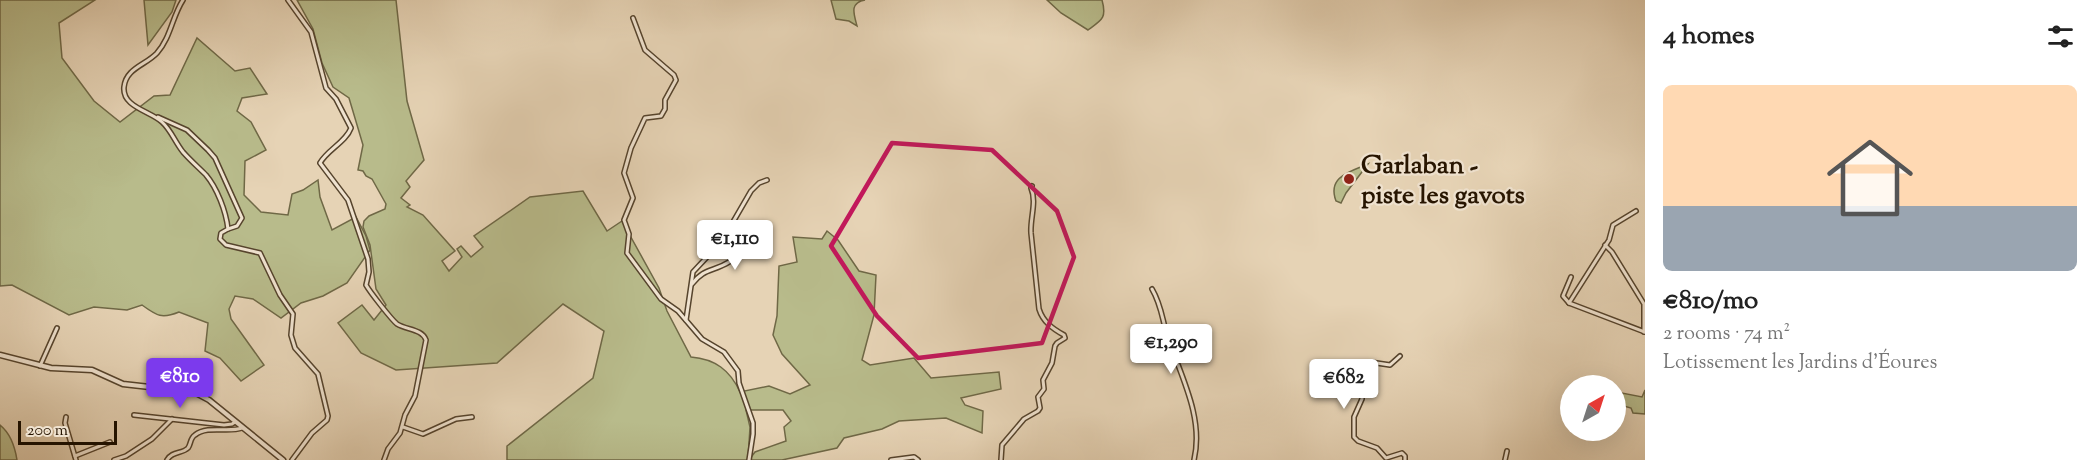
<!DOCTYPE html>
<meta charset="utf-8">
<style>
body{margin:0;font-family:"Sorts Mill Goudy",serif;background:#f6f6f6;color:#222;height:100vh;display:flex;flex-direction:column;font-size:22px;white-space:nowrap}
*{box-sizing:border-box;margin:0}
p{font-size:20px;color:#767676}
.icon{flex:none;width:33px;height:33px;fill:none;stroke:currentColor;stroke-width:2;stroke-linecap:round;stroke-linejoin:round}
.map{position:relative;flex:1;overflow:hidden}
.details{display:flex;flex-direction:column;background:#fff;width:450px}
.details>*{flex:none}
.needle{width:39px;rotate:39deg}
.tools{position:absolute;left:1560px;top:375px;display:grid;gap:12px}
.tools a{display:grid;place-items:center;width:66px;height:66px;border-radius:50%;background:#fff;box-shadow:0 6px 24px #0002;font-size:30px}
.scale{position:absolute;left:18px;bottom:15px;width:99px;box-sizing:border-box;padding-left:6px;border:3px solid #261400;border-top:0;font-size:16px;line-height:21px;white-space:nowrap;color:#261400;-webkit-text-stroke:4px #efe2cf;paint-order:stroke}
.price{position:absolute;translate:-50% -51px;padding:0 14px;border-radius:6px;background:#fff;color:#222;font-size:20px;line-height:39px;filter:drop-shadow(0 2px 3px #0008)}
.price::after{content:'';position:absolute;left:50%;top:36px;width:18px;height:14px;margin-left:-9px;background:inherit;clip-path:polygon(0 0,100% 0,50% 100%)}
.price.selected{background:#7c3aed;color:#fff}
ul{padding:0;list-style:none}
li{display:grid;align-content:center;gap:12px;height:318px;padding:0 18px}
li span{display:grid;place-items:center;height:186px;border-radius:9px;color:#555}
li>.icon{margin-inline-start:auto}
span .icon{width:108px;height:108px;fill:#fffc;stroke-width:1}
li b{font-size:26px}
h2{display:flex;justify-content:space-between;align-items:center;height:72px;padding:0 18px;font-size:26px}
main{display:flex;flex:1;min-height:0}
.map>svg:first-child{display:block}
.green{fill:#b8bb8b;stroke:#6f6846;stroke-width:1.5}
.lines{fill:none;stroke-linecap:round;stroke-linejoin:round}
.minor-casing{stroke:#56442d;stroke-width:6}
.tertiary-casing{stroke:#56442d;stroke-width:7}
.minor{stroke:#efe2cf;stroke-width:3}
.tertiary{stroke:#efe2cf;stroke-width:4}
.marked{fill:none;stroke:#c2185b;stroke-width:4.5;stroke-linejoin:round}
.poi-dot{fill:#8f2418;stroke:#efe2cf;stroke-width:2}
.labels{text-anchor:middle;stroke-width:4.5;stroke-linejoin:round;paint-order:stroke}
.poi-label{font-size:26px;font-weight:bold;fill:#261400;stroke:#efe2cf;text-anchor:start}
</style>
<main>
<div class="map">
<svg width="1645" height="460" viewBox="0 0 1645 460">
<rect width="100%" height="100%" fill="#e6d3b5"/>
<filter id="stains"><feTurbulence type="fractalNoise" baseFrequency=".00333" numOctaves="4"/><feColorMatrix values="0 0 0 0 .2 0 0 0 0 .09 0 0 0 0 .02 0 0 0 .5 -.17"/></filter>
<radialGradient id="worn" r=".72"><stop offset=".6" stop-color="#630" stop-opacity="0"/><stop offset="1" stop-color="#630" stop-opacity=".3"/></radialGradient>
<!-- green -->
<g class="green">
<path d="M0,0h95l-36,23 3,35 32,43 26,21 34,-26 16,-1 27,-57 38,33 15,-3 17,26 -25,4 -5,13 14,11 15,28 -21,11 -1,34 17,17 27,3 4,-21 11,-4 15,-10 2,17 12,33 24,-13 10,19 4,14 -23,33 -24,13 -22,7 -20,15 -28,-19 -18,-3 -6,13 2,10 33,46 -23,16 -21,-23 -15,-7 3,-28 -29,-11c-17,7 -22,4 -37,-7l-15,5 -33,-3 -25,8 -57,-30 -12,1z"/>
<path d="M144,0h32l-4,12 -24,33z"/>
<path d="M297,0h99l11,101 17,59 -18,21 4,6 -9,11 9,7 -3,2 16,8 32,36 -13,10 7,10 13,-14 -5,-8 4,-3 10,11 12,-10 -9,-11 56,-39 53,-6 24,40 15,-10 37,67 8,23 24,46c24,2 39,13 49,35l29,-6 21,8 20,-9 -28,-31 -9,-19 4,-19 2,-50 18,-4 -4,-25 29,2 5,-8 11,9 21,31 17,4 -2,40 -12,45 8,5 44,-7 17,20 68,-6 2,17 -40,9 4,7 18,6 -1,22 -36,-15 -47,3 -17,8 -38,9 -7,10 -55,12h-33l6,-8 31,-11 -2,-14 7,-6 -8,-11h-37l4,17 -2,33h-241v-14l86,-68 11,-47 -41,-27 -66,59 -101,7 -35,-17 -23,-30 24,-18 12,15 12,-15 -10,-16 -6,-44 -7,-18 1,-6 5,-5 16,-7 1,-5 -14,-25 -6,-3 -3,-5 -5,-1 5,-25 -14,-47 -16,-11 -11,-24 -9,-34z"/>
<path d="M831,0h34c-16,3 -11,14 -8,26l-8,-5 -13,-2z"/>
<path d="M1047,0h55c5,18 0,20 -14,30l-27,-17z"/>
<path d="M1368,164l-22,29 -5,10 -5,-2c-9,-24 13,-29 32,-37z"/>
<path d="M1645,390v24l-12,-1 -2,-5 -14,-4 5,-11 20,4z"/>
<path d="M0,425c10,8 15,22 17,35h-17z"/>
</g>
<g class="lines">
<defs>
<g id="minor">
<path d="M183,0c-11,17 -12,37 -26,53 -11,12 -31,15 -33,34 -2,20 26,24 38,35 9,8 13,20 21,30 7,8 15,15 23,23 11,13 20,36 22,54l-7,4 -1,6 6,6 34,8 20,42 13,19 -2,21 4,13 23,26 10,42 -1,4 -15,13 -20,27"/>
<path d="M288,0l23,32 15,56 10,11 15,29c-5,14 -24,22 -31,35l28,37 20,59 1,13 -3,13c4,7 25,34 31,39 10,6 25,5 29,16l-11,56 -10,19 -5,18 -12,16 -4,11"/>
<path d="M633,18l12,32 29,25 2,5 -11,20v9l-4,7 -16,2 -14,30 -7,25 9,25 -9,22 5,14 -2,19 34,46 17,12 24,28 22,13 14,19 1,12 14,40v11l-4,26"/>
<path d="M158,117l29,13 21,20 7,8 27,60 -5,8 -9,3"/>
<path d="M1636,211l-23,14 -4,15 -40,63 76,29"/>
<path d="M1605,245l7,7 32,52v28"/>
<path d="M692,284c12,-16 21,-12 37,-22 13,-8 24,-19 37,-26"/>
<path d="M1152,289c10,17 10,31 16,49 13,38 36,80 26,122"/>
<path d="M1569,303l-6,-7 8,-19"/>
<path d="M686,320l7,-48 29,-31 29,-50 8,-8 8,-3"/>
<path d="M1400,356l-10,9 -20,-3 -7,2 -2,6 1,29 -8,18v20l4,4 19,7 9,10 16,-5 3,3v4"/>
<path d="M40,366l17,-38"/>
<path d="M134,415l90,10 8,-1 3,-2"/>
<path d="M66,417l-1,6 11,37"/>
<path d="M403,427l20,7 33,-15 16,-2"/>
<path d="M75,456l35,-14"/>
<path d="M114,460l12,-4 26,-17 20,-20"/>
<path d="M167,460c5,-9 15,-6 21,-12 3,-4 2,-10 7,-13 13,-10 33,-2 47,-7"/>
<path d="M891,460l23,-3 4,3"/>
<path d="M1001,460l1,-15 22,-26 14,-8 2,-3 -2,-11 6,-8 -1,-9 9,-17 3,-17 2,-3 8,-5 -1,-3c-11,-6 -21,-13 -25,-26l-8,-76c-1,-15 6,-31 0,-45l1,-2"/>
<path d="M1505,460l2,-9"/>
</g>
<path id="tertiary" d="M0,355l51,13 41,2 31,14 71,8 15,8 74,60"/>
</defs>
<!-- minor casing -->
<use href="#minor" class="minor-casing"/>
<!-- tertiary casing -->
<use href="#tertiary" class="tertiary-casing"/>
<!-- minor -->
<use href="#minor" class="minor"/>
<!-- tertiary -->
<use href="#tertiary" class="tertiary"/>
</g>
<!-- marked area -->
<path class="marked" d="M892,143l100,7 65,61 17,46 -32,86 -124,15 -41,-42 -46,-70z"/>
<!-- markers -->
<circle class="poi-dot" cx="1349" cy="179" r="6"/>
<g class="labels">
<!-- poi labels -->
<g class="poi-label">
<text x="1361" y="173">Garlaban -<tspan x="1361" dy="30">piste les gavots</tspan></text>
</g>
</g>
<rect width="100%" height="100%" filter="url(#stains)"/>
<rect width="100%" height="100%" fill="url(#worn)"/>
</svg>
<div class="tools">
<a><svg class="needle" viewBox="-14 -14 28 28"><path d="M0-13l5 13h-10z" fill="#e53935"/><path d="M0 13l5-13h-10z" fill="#767676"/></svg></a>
</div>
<div class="scale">200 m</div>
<b class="price" style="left:735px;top:271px">€1,110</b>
<b class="price" style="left:1171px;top:375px">€1,290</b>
<b class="price selected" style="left:180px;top:409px">€810</b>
<b class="price" style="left:1344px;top:410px">€682</b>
</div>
<section class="details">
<h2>4 homes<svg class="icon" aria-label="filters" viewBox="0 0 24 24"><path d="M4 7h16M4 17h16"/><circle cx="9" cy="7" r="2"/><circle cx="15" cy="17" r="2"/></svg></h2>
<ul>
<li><span style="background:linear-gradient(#ffd9b3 65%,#9aa5b1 0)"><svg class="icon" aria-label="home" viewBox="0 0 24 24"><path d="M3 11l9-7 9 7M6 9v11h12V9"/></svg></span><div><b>€810/mo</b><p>2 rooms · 74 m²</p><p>Lotissement les Jardins d’Éoures</p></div></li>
</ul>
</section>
</main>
